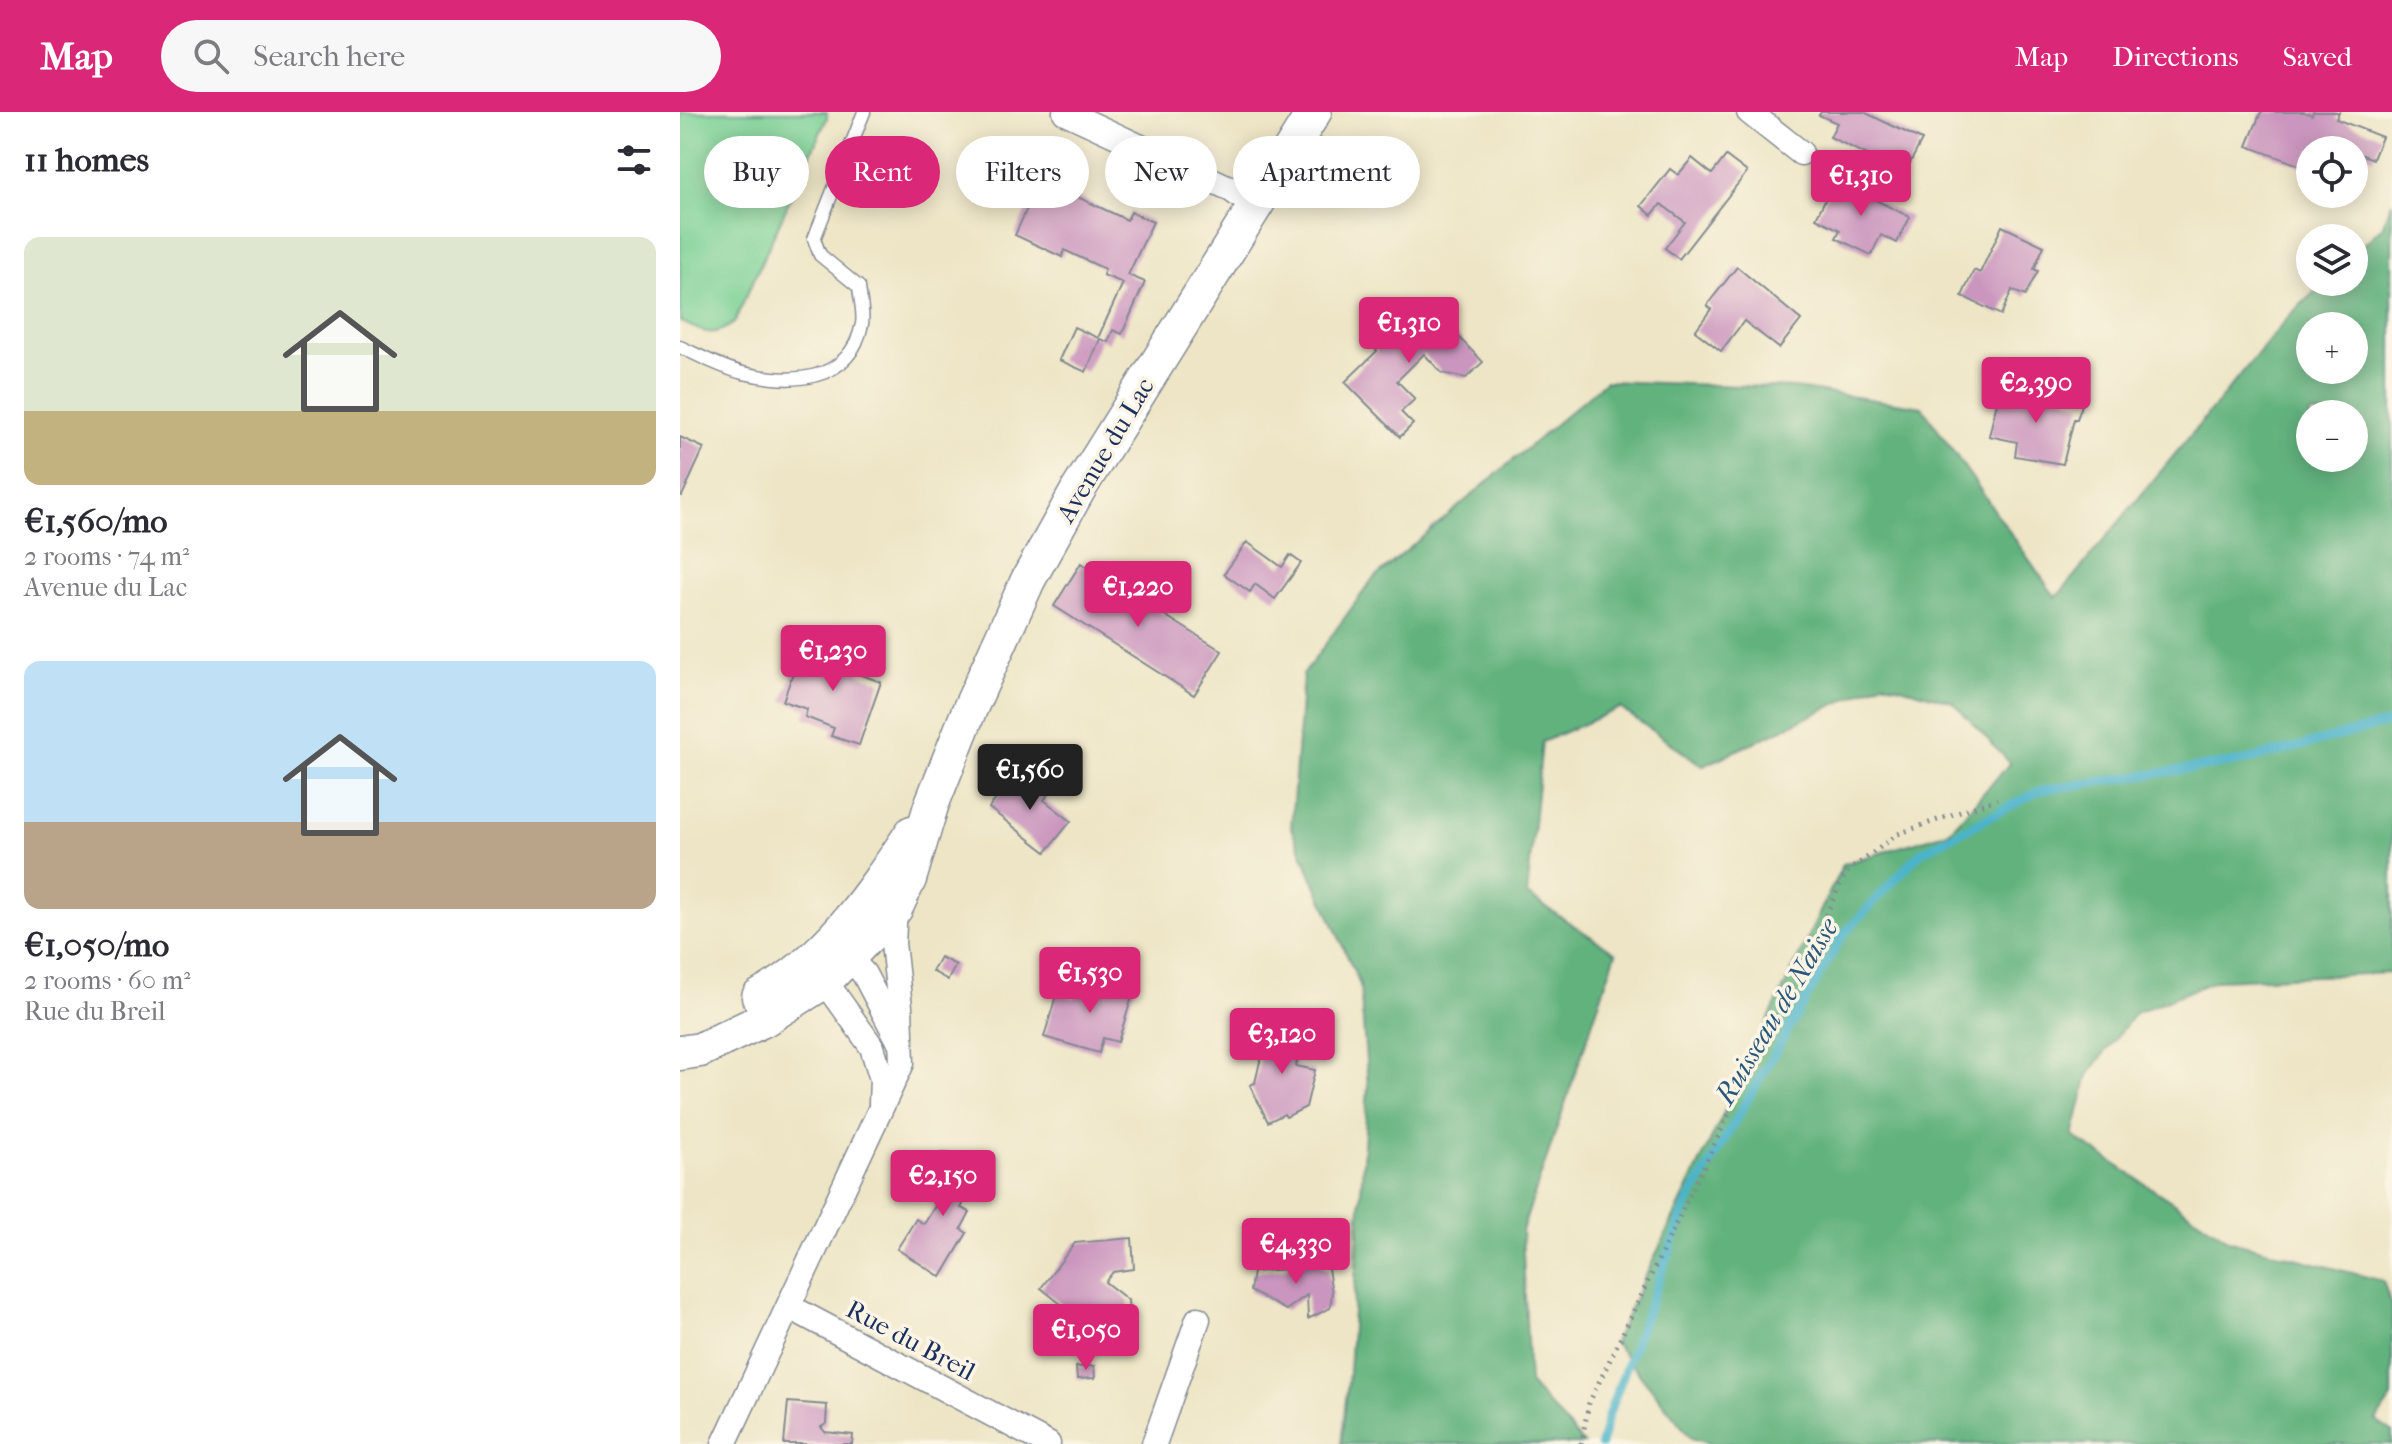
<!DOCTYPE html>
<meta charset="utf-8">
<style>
body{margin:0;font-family:"IM FELL French Canon",serif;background:#f7f7f7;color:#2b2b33;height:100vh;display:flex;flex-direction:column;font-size:30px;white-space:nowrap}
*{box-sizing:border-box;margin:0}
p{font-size:26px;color:#7c7c81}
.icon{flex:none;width:44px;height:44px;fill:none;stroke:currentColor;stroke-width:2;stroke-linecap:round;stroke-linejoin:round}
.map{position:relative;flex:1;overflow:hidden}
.panel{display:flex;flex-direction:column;background:#fff;width:680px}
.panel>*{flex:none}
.banner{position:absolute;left:24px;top:24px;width:760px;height:72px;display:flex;gap:16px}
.controls{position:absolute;left:1616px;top:24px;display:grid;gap:16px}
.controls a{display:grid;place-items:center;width:72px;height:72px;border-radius:50%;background:#fff;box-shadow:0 4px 20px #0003;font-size:40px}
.price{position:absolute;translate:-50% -68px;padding:0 18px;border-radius:8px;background:#db2777;color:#fff;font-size:26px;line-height:52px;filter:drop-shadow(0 2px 4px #0008)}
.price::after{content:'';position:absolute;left:50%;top:48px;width:24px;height:18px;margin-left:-12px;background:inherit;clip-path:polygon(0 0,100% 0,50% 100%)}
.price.active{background:#222;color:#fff}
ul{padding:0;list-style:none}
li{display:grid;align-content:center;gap:16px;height:424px;padding:0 24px}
li span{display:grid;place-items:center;height:248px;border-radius:16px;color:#555}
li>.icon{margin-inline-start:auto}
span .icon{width:144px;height:144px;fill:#fffc;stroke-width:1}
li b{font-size:34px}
h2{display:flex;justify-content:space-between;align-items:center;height:96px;padding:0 24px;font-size:34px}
.tag{padding:0 28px;border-radius:36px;background:#fff;box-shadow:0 4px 20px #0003;font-size:28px;line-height:72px}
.tag.active{background:#db2777;color:#fff}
header{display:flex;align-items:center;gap:48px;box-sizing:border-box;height:112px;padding:0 40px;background:#db2777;color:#fff}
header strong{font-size:38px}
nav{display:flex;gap:44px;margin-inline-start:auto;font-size:28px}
.search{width:560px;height:72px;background:#f7f7f7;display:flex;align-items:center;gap:20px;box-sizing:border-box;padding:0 28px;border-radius:44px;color:#7c7c81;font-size:30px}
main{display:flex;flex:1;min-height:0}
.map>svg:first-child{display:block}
.green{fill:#79d094;stroke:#4a8079;stroke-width:2}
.forest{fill:#62b27e;stroke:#3e706e;stroke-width:2;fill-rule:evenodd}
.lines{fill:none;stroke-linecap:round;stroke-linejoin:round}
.stream{stroke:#4bb3ca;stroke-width:9}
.building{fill:#ca95be}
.lane-casing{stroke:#848a92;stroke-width:15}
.street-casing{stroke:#848a92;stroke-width:27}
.secondary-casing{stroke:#848a92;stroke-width:37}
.path{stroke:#848a92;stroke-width:5;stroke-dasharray:2 6;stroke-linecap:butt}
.lane{stroke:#fff;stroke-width:12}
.street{stroke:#fff;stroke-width:24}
.secondary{stroke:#fff;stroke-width:34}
.labels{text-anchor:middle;stroke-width:7;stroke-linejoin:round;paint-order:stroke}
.street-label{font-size:26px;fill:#1b2f5e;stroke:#fcf5e5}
.water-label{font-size:28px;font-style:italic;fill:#29577e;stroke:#fcf5e5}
</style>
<header>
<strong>Map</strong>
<div class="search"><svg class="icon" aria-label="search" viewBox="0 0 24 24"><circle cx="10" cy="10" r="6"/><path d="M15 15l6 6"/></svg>Search here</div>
<nav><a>Map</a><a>Directions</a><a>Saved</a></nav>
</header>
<main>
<section class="panel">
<h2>11 homes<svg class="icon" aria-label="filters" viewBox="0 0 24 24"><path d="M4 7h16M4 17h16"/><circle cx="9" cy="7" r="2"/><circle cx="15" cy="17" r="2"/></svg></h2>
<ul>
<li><span style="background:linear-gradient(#dfe7d0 70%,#c2b280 0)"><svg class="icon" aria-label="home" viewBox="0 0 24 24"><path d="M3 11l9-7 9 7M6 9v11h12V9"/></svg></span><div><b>€1,560/mo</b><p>2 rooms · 74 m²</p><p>Avenue du Lac</p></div></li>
<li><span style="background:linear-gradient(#bfe0f5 65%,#b9a48a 0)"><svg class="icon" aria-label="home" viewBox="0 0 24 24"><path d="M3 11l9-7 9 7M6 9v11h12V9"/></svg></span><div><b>€1,050/mo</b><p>2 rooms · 60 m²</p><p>Rue du Breil</p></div></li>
</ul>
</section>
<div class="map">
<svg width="1712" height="1332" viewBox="0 0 1712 1332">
<rect width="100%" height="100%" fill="#fcf5e5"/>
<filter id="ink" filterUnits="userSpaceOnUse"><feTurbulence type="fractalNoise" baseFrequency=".0125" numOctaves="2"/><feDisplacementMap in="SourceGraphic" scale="16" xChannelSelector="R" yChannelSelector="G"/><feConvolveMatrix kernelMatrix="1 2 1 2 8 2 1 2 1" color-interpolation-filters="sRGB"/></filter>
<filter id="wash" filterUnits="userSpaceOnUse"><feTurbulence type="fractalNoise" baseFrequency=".006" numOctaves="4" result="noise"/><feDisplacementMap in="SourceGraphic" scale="32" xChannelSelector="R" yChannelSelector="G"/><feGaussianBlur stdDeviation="1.8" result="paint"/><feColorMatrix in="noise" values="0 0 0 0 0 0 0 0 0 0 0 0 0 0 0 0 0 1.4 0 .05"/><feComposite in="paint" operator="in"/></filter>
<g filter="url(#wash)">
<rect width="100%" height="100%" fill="#ede5c5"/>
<!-- green -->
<path class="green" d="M0,0h147v6l-93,205c-22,16 -31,9 -54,-2z"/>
<!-- forest -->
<path class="forest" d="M1712,90v771l-175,7 -82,33 -47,62 -15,61 158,105 152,40 9,26v90l-16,24 16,11v12h-681l-20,-6 -77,-96 229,-478 106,-32 61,-69 -57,-61 -70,-20 -180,84 -83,-58 -78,34 -15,153 89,58 -94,278 7,152 55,61h-243l8,-72 19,-286 -8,-101 -69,-157 12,-153 69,-95 234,-199 189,7 127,19 134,191 234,-283 35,-33h29v-28l28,-27zM1630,214h44v44h-44zM1630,302h44v44h-44z"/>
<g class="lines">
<!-- stream -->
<path class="stream" d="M921,1332l7,-28 78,-210 157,-271 77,-82 121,-63 203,-29 148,-39"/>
</g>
<g id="blocks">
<!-- building -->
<g class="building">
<path d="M1141,0h43l58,28 -17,33 -75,-36 7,-14 -18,-8z"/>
<path d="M1581,0h43l8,3 1,-3h26l-3,7 46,18 -9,22 -10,-4 -9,22v-27h-44v19l-63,-23z"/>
<path d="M1046,44l21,16 -68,87 -14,-11 20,-26 -24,-18 -9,11 -11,-9 29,-37 8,6 14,-17 20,16z"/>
<path d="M368,50l21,9 -3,8 10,5 -5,10 56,26 4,-8 22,10 -25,53 17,7 -23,52 -9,-4 -5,12 -8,-3 -14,33 -27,-12 15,-33 24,11 25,-55 -20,-8 2,-6 -41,-19 -2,7 -47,-22z"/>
<path d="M1155,68l75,37 -13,26 -16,-8 -10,20 -35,-17 4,-8 -24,-12z"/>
<path d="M1322,114l42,20 -10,23 4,2 -13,25 -13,-6 -11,25 -39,-19 12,-26 6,3z"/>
<path d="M1057,155l64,53 -22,28 -35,-27 -23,30 -26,-20 16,-22 -4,-4z"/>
<path d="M746,192l57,58 -17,16 -24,-5 -18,-19 -27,27 18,18 -14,13 12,12 -13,13 -55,-55 32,-31 -4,-4 19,-19 4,5z"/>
<path d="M1366,278l36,15 -5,14h-3l-11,45 -48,-8 2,-14 -28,-6 10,-42 44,8z"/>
<path d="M0,325l24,11 -22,48 -2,-1z"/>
<path d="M567,430l35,25 8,-12 11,8 -26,36 -20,-15 -5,8 -26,-18z"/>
<path d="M401,451l141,88 -28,44 -140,-89z"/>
<path d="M123,533l58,21 -2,8 22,8 -22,63 -28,-9 3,-8 -29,-11 2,-8 -24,-8z"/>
<path d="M339,658l30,24 -5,6 27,21 -25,31 -57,-44z"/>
<path d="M260,845l16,8 -8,15 -16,-9z"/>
<path d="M419,865l36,10 -17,55 -15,-4 -4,15 -55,-16 13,-45 18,6 3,-13 17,5z"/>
<path d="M588,915l35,8 -7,31 19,4 -9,37 -20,10 -2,-3 -16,8 -18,-37 5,-2z"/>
<path d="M261,1041l33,3 -3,33 -10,19 9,4 -9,17 6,4 -26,44 -44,-28 19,-30 8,5 21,-34 -7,-11z"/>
<path d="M452,1126l2,31 -21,3 -8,10 23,18 2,24 -7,8 -23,2v-13l-13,4 -46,-37 34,-45z"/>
<path d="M623,1143l25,14 4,24 -2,15 -22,11 -1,-24 -21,15 -36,-19 3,-19 32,-3z"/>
<path d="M414,1254l1,12 -18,1 -1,-12z"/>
<path d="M108,1290l39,3 -1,19 -5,3 4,5 28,3 -1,9h-68z"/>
</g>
</g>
</g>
<g filter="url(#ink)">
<use href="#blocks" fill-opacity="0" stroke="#848a92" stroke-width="2"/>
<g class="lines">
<defs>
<path id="lane" d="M0,235c20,9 42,21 63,26 48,11 107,11 119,-49 2,-11 -2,-25 -3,-37l-39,-32 -6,-16 50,-127"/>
<g id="street">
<path d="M385,0l164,76 26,19"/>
<path d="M1069,0l52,41"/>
<path d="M201,991l1,-24 -10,-32 -47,-66 -5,-28 35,11 9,10 34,65"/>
<path d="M110,1195l258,137"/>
<path d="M44,1332l178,-381 -2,-56 -7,-64 2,-34"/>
<path d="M474,1332l44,-125"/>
</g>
<g id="secondary">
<path d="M79,885c68,-37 111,-101 153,-164"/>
<path d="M0,941l20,-3 63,-30 62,-39 70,-72 14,-30 22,-73 37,-93 60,-133 50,-90 236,-378"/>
</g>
</defs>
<!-- lane casing -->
<use href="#lane" class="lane-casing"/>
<!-- street casing -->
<use href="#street" class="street-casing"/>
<!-- secondary casing -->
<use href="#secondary" class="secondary-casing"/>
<!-- path -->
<path class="path" d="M901,1332l8,-41 257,-530 52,-39 99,-35"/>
<!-- lane -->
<use href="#lane" class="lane"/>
<!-- street -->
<use href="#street" class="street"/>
<!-- secondary -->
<use href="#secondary" class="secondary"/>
</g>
</g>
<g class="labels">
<!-- street labels -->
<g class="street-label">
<text transform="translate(425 338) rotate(-59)" y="9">Avenue du Lac</text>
<text transform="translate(231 1228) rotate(28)" y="9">Rue du Breil</text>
</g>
<!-- water labels -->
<g class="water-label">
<text transform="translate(1096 899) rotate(-59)" y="10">Ruisseau de Naisse</text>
</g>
</g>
</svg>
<div class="controls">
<a><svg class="icon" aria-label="locate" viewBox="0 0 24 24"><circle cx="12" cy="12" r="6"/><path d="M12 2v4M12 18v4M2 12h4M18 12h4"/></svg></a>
<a><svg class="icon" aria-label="layers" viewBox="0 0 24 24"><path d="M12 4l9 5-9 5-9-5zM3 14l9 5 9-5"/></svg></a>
<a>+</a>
<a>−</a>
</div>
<b class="price" style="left:1181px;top:106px">€1,310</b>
<b class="price" style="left:729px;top:253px">€1,310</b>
<b class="price" style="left:1356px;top:313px">€2,390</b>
<b class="price" style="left:458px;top:517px">€1,220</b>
<b class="price" style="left:153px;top:581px">€1,230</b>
<b class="price active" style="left:350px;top:700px">€1,560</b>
<b class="price" style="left:410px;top:903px">€1,530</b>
<b class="price" style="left:602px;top:964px">€3,120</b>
<b class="price" style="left:263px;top:1106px">€2,150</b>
<b class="price" style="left:616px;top:1174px">€4,330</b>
<b class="price" style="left:406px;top:1260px">€1,050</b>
<div class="banner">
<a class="tag">Buy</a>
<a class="tag active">Rent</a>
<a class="tag">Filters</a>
<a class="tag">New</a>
<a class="tag">Apartment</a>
</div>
</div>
</main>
